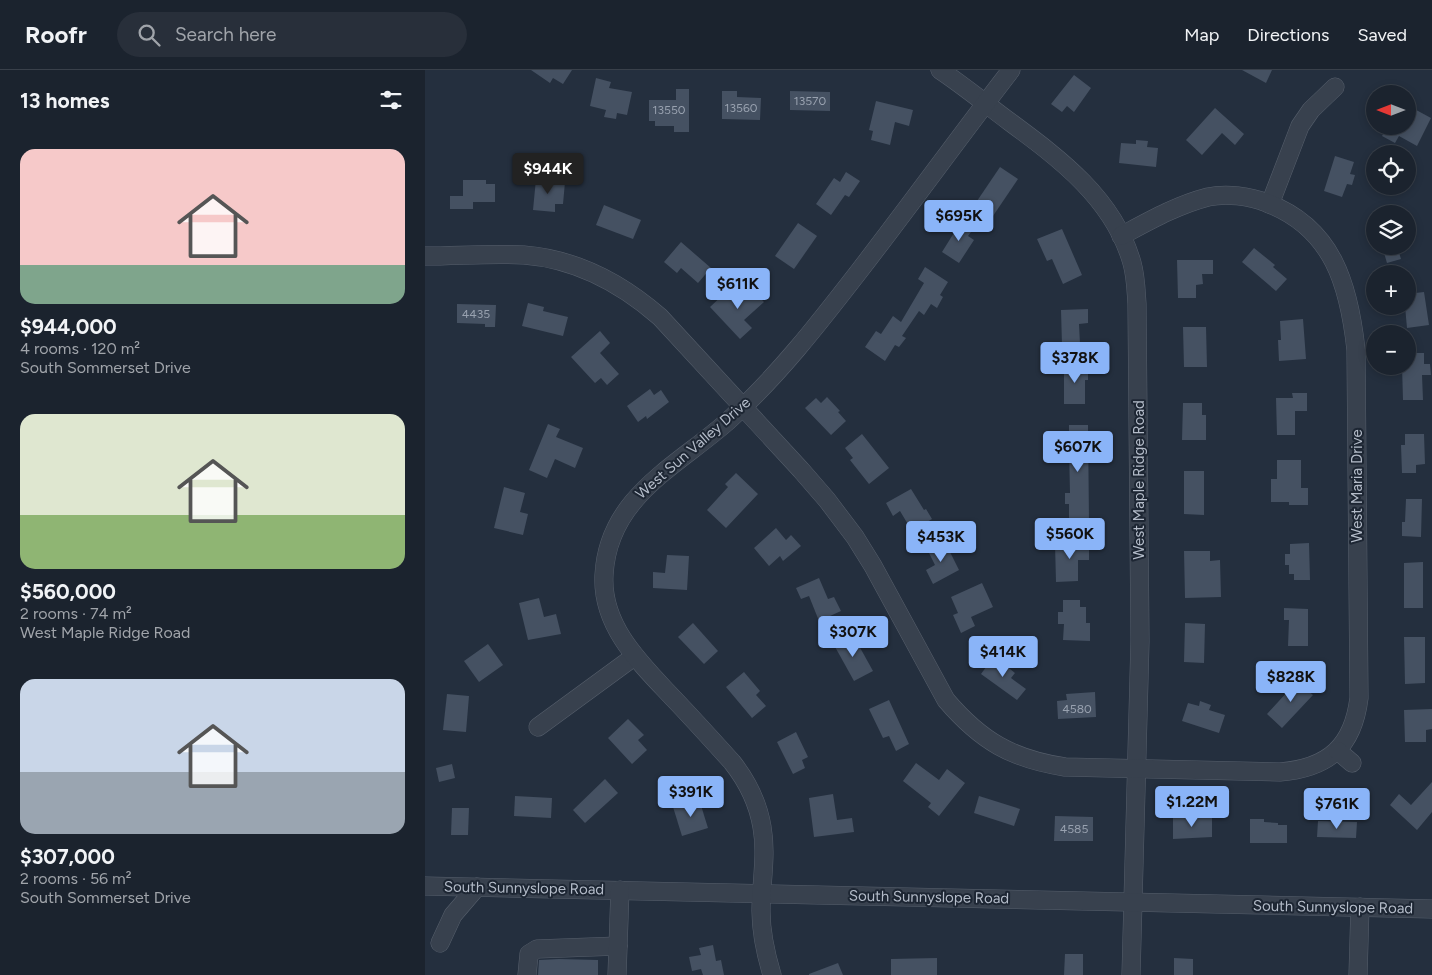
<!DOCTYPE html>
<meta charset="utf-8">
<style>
body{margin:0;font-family:Figtree,sans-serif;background:#282f3a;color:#f1f3f6;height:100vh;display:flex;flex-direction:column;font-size:19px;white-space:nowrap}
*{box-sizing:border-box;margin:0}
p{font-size:16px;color:#a0a4aa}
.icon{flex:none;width:28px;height:28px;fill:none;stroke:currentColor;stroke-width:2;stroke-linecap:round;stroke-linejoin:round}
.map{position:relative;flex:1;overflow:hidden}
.drawer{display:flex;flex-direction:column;background:#1b232e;width:425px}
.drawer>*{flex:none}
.needle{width:32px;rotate:270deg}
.tools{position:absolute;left:941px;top:15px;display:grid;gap:10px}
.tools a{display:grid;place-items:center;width:50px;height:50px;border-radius:50%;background:#1b232e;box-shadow:0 2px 8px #0003,0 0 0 1px #39404a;font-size:25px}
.price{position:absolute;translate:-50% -42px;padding:0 11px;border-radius:5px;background:#8ab4f8;color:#111;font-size:16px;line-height:32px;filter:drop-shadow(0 1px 2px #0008)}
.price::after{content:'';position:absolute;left:50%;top:30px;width:15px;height:11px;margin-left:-8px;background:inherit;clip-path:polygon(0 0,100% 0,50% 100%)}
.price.active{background:#222;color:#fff}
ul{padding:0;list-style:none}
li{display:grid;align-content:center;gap:10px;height:265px;padding:0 20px}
li span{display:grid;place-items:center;height:155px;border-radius:15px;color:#555}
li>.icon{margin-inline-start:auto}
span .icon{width:90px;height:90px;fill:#fffc;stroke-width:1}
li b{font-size:21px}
h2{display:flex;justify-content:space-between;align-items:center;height:60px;padding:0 20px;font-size:21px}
header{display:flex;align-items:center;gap:30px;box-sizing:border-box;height:70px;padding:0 25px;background:#1b232e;border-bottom:1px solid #39404a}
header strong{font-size:24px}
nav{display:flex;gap:28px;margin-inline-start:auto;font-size:18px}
.search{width:350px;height:45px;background:#282f3a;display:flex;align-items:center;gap:12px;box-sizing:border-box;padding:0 18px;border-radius:28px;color:#a0a4aa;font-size:19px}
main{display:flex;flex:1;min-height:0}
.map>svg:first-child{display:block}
.building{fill:#455162}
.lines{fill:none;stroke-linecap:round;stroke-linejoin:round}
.minor-casing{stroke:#565f6c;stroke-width:19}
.minor{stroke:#38414e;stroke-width:18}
.labels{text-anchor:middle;stroke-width:4;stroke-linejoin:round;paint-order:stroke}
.number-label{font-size:12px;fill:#98a1af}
.street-label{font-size:15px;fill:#b4bcc9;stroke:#1d2633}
</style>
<header>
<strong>Roofr</strong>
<div class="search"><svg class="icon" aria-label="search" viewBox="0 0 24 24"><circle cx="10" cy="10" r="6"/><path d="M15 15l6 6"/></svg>Search here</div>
<nav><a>Map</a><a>Directions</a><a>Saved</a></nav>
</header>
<main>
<section class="drawer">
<h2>13 homes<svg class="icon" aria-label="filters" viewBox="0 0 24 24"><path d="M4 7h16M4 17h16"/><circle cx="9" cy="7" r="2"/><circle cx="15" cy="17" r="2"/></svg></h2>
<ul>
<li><span style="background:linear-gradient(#f6c9c9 75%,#7fa58c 0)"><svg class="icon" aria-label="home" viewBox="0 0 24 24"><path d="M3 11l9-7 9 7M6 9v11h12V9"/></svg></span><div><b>$944,000</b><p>4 rooms · 120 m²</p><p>South Sommerset Drive</p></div></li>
<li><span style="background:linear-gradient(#dfe7d0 65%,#8fb573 0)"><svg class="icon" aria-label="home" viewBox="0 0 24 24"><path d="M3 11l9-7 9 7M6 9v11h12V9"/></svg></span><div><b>$560,000</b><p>2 rooms · 74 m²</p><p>West Maple Ridge Road</p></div></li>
<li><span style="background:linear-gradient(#c9d6e8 60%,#9aa5b1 0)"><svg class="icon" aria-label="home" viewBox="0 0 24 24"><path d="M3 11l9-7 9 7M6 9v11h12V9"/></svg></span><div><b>$307,000</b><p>2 rooms · 56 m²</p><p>South Sommerset Drive</p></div></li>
</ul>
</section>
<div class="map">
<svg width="1007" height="905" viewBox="0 0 1007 905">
<rect width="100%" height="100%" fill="#242f3e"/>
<!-- building -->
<g class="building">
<path d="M106,0h41l-9,14 -10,-6 -3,5z"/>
<path d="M817,0h30l-6,13z"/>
<path d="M649,5l17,13 -17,24 -7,-6 -5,6 -11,-8z"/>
<path d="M171,8l15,4 -2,6 23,4 -5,23 -10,-2 -1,6 -12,-2 2,-7 -16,-4z"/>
<path d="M251,19h13v43h-15v-6h-19v-5h-6v-21h27z"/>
<path d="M297,21h15v6l24,1 -1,22 -38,-1z"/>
<path d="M365,21l40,1v19l-40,-1z"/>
<path d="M451,31l37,9 -4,16 -14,-4 -5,23 -19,-5 2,-9 -4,-1z"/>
<path d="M982,35l24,13 -14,28 -18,-10 -4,7 -13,-7 4,-7 -6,-3h27z"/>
<path d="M790,38l29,26 -9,11 -13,-12 -20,22 -16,-15z"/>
<path d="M711,70l12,1 -1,6 11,1 -2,19 -37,-4 2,-20 15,1z"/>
<path d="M910,86l19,6 -4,12 5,1 -3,10 -5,-1 -5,13 -18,-6z"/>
<path d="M575,97l18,12 -25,37 -18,-12z"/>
<path d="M421,102l14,9 -11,16 -4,-2 -14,20 -15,-11 18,-26 6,4z"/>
<path d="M111,109l29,3 -2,22h-8v8l-22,-2z"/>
<path d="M38,110h23v4h9v18h-22v7h-23v-13h13z"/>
<path d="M179,135l37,15 -8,19 -37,-14z"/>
<path d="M537,150l12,8 -6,8 6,4 -15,23 -17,-11z"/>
<path d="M373,153l19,13 -23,33 -19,-13z"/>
<path d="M637,159l20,46 -19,9 -11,-25 -5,2 -10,-22z"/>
<path d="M256,172l30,26 -13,15 -17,-15 -4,5 -13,-11z"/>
<path d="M957,176h15l4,13 -14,4z"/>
<path d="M829,178l21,17 -2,2 14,12 -11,12 -34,-29z"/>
<path d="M752,190h36v14h-11l1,10 -7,1v13h-18z"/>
<path d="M500,197l23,15 -8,13 3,2 -6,11 -6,-4 -7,11 -5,-4 -17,25 4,2 -7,9 -4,-2 -10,16 -20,-14 11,-16 5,3 12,-18 8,6 23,-39 -6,-4z"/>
<path d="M322,214l17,18 -20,18 8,8 -12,11 -30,-32 16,-15 5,6z"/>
<path d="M999,222l5,33 -22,3 -2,-22h2v-12z"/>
<path d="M103,233l16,4 -1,4 25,6 -5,19 -41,-10z"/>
<path d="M32,234l39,1 -1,22h-10v-3l-28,-1z"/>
<path d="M663,239v14l-9,1 1,20 -18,1 -1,-35z"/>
<path d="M878,249l3,40 -27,2 -1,-21h3l-1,-19z"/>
<path d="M758,257h23l1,40h-23z"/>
<path d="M175,261l10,12 -10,10 19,21 -12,11 -6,-7 -6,5 -24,-26z"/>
<path d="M982,283h17v11h6l1,11h-9l1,25h-20l-1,-34h5z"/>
<path d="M663,294v16h-3v24h-21v-39z"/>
<path d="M225,319l4,6 7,-5 8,12 -22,17 -1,-3 -8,6 -11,-16z"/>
<path d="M867,323h15v18h-12v24h-18l-1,-37h17z"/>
<path d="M402,327l13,14 -2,1 8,9 -15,14 -26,-27 11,-10 5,5z"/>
<path d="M758,333h19v12h4v25h-24z"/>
<path d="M123,354l12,5 -4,8 27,11 -8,20 -20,-9 -8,19 -18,-8z"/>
<path d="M644,355h19l1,96h-20v-17h-4v-11h5l-1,-44h-6v-11h6z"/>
<path d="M437,364l27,34 -20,16 -19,-24 3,-2 -8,-10z"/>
<path d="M980,364h19l1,30 -9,1v8h-14l-1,-28h4z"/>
<path d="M852,390h24v28h7v17h-19v-3h-18v-23h6z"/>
<path d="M759,401h20v44l-20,-1z"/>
<path d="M311,403l22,21 -32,34 -19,-18 21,-23 -3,-3z"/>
<path d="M79,417l21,6 -5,19 8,2 -5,21 -29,-7z"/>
<path d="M486,419l13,21 2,-1 6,10 -20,12 -12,-20 -7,5 -7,-13z"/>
<path d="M981,429h16l-1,38 -19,-1v-14h3z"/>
<path d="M351,458l10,12 5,-5 10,11 -18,15 -3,-5 -11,10 -15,-18z"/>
<path d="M519,470l15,30 -26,14 -7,-14 9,-5 -8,-16z"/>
<path d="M650,470h14v20h-11v21l-22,1 -1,-38h20z"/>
<path d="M884,473l1,37h-16v-6h-5v-9h-4v-11h5v-10z"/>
<path d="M759,481h26v10l10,-1 1,37 -36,1z"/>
<path d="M242,485l22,1 -2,34 -34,-2v-16l12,1z"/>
<path d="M998,492v46h-19v-45z"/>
<path d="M394,508l9,21 6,-2 7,14 -22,10 -10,-25 -8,3 -5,-11z"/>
<path d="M557,513l11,24 -22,10 4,9 -14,7 -8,-18 5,-2 -7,-16z"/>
<path d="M114,528l5,19 12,-3 5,20 -33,6 -9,-37z"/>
<path d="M638,530h17v7h6v16h4v18l-27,-1 1,-16h-6v-12h5z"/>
<path d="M859,538l24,1v37h-20l1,-26h-5z"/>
<path d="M268,553l25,28 -14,13 -26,-27z"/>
<path d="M760,553l20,1 -1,39 -20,-1z"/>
<path d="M428,565l20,36 -19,10 -20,-36z"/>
<path d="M979,567h21v46l-20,1z"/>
<path d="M63,574l15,21 -24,17 -15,-21z"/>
<path d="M569,586l21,17 -4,5 15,11 -9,11 -36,-26z"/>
<path d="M319,602l16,19 -4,4 10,11 -14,12 -26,-31z"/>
<path d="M875,608l9,9 -2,3 6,5 -31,33 -15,-14z"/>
<path d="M670,622l1,25 -38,2 -1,-18 10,-1 -1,-6z"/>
<path d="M22,624l22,2 -3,36 -23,-2z"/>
<path d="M464,630l20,44 -13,7 -7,-15 -6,2 -14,-29z"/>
<path d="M775,631l11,4 -2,5 16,5 -6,18 -37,-12 6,-18 11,3z"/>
<path d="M1007,639v20l-6,1v12h-21l-1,-32z"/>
<path d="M203,649l16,16 -6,5 9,10 -15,14 -24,-26z"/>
<path d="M371,662l12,25 -6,3 3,8 -12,6 -16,-32z"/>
<path d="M491,693l23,17 8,-11 18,14 -26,33 -11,-9 3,-4 -28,-22z"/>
<path d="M27,694l3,14 -16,4 -3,-14z"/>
<path d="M180,709l13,14 -33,30 -12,-13z"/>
<path d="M1007,712v30l-15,18 -27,-25 9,-11 12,11z"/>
<path d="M408,724l4,26 15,-2 2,14 -40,5 -5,-39z"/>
<path d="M90,726l37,2 -1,20 -37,-2z"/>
<path d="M554,726l41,13 -6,17 -40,-13z"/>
<path d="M274,729l9,29 -26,8 -9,-29z"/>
<path d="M27,738h17l-1,27h-17z"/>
<path d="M630,746l38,1v24h-39z"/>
<path d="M748,748h39v19l-39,2z"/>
<path d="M825,749h14v3l14,1v2h9v18h-37z"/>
<path d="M893,751l39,1 -1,16 -39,-1z"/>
<path d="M288,875l3,16 5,-1 3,15h-21l-2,-6 -9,2 -3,-14 12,-2 -2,-7z"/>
<path d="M640,884h18v21h-19z"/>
<path d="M512,888v17h-46v-16z"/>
<path d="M749,888l19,1v16h-19z"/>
<path d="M134,889l39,1v15h-60l1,-15z"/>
<path d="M413,893l5,12h-34v-1z"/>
</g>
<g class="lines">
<defs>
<g id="minor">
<path d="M515,0c24,16 47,35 70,52 50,37 104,77 122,141 4,14 4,28 5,41l3,337 -9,334"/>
<path d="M845,134l30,-78 11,-16 24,-23"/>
<path d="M0,186c33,0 66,-3 99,-1 52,4 97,28 136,62l141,153 26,30 28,37 18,29 73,134c35,41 66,59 119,67l215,5c49,-4 73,-26 79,-74l-3,-348c-7,-65 -23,-122 -89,-147 -17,-7 -41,-10 -59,-6 -31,8 -59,24 -87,39"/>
<path d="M113,657l97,-71"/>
<path d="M913,681l14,12"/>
<path d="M0,816l1007,23"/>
<path d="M15,873l13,-28 24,-28"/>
<path d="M102,905l2,-21 8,-5 81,-3"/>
<path d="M192,905l3,-85"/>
<path d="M347,905c-6,-20 -11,-42 -11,-64 0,-28 6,-56 1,-84 -4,-24 -15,-46 -30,-65 -19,-21 -38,-42 -58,-63 -32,-34 -73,-72 -70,-124 4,-78 72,-108 124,-154 50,-45 91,-98 132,-151 51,-66 100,-134 151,-200"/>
<path d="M933,905l2,-68"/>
</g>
</defs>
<!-- minor casing -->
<use href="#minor" class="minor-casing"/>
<!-- minor -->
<use href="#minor" class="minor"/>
</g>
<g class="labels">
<!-- number labels -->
<g class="number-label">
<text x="385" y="35">13570</text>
<text x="316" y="42">13560</text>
<text x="244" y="44">13550</text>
<text x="51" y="248">4435</text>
<text x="652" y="643">4580</text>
<text x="649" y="763">4585</text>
</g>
<!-- street labels -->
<g class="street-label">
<text transform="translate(268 378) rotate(-41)" y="5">West Sun Valley Drive</text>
<text transform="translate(714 410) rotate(-90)" y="5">West Maple Ridge Road</text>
<text transform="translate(932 416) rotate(-90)" y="5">West Maria Drive</text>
<text transform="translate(99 818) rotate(1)" y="5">South Sunnyslope Road</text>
<text transform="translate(504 827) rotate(1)" y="5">South Sunnyslope Road</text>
<text transform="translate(908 837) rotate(1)" y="5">South Sunnyslope Road</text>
</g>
</g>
</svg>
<div class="tools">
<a><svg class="needle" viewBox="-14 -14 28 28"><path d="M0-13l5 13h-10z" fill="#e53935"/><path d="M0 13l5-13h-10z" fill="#a0a4aa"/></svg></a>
<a><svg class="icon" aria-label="locate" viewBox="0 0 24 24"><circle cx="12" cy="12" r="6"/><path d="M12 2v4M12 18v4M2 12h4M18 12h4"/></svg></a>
<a><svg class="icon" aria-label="layers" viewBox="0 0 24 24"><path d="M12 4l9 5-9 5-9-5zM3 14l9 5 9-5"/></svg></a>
<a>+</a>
<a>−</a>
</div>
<b class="price active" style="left:123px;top:125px">$944K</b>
<b class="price" style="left:534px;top:172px">$695K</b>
<b class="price" style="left:313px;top:240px">$611K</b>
<b class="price" style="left:650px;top:314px">$378K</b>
<b class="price" style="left:653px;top:403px">$607K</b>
<b class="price" style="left:645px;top:490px">$560K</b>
<b class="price" style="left:516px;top:493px">$453K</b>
<b class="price" style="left:428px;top:588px">$307K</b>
<b class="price" style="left:578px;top:608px">$414K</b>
<b class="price" style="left:866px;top:633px">$828K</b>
<b class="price" style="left:266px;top:748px">$391K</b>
<b class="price" style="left:767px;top:758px">$1.22M</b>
<b class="price" style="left:912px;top:760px">$761K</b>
</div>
</main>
